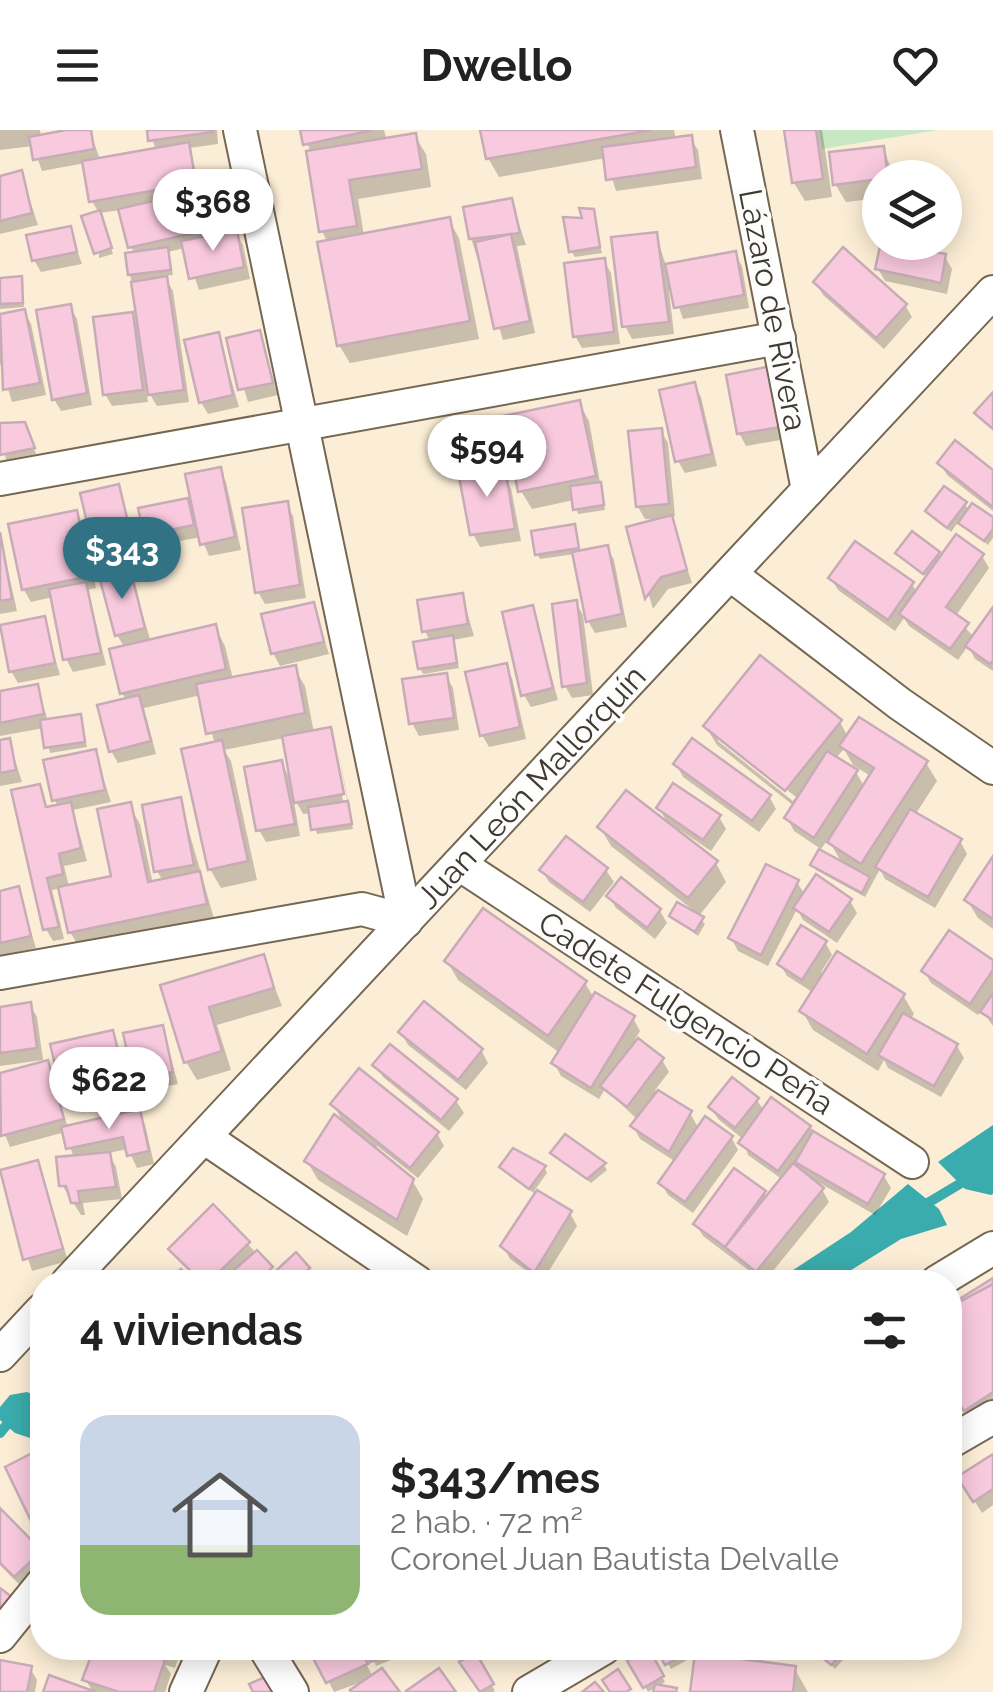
<!DOCTYPE html>
<html lang="es">
<meta charset="utf-8">
<style>
body{margin:0;font-family:Raleway,sans-serif;background:#f2f2f2;color:#222;height:100vh;display:flex;flex-direction:column;font-size:38px;white-space:nowrap}
*{box-sizing:border-box;margin:0}
p{font-size:32px;color:#767676}
.icon{flex:none;width:55px;height:55px;fill:none;stroke:currentColor;stroke-width:2;stroke-linecap:round;stroke-linejoin:round}
.map{position:relative;flex:1;overflow:hidden}
.sheet{position:absolute;left:30px;top:1140px;width:932px;height:390px;display:flex;flex-direction:column;background:#fff;border-radius:40px;box-shadow:0 5px 25px #0003}
.sheet>*{flex:none}
.buttons{position:absolute;left:862px;top:30px;display:grid;gap:20px}
.buttons a{display:grid;place-items:center;width:100px;height:100px;border-radius:50%;background:#fff;box-shadow:0 5px 25px #0003;font-size:50px}
.price{position:absolute;translate:-50% -85px;padding:0 22px;border-radius:35px;background:#fff;color:#222;font-size:32px;line-height:65px;filter:drop-shadow(0 2px 5px #0008)}
.price::after{content:'';position:absolute;left:50%;top:60px;width:30px;height:22px;margin-left:-15px;background:inherit;clip-path:polygon(0 0,100% 0,50% 100%)}
.price.active{background:#317285;color:#fff}
ul{padding:0;list-style:none}
li{display:flex;align-items:center;gap:30px;height:250px;padding:0 50px}
li span{display:grid;place-items:center;flex:none;width:280px;height:200px;border-radius:30px;color:#555}
li>.icon{margin-inline-start:auto}
span .icon{width:120px;height:120px;fill:#fffc;stroke-width:1}
li b{font-size:42px}
h2{display:flex;justify-content:space-between;align-items:center;height:120px;padding:0 50px;font-size:42px}
header{display:flex;justify-content:space-between;align-items:center;height:130px;padding:0 50px;background:#fff;font-size:45px;font-weight:700}
.map>svg:first-child{display:block}
.green{fill:#c7e8c3}
.water{fill:#3bacad}
.shadow{fill:#0003;fill-rule:evenodd}
.lines{fill:none;stroke-linecap:round;stroke-linejoin:round}
.stream{stroke:#3bacad;stroke-width:10}
.building{fill:#f9cade;stroke:#c7acb7;stroke-width:2.5}
.minor-casing{stroke:#756853;stroke-width:36}
.minor{stroke:#fff;stroke-width:32}
.labels{text-anchor:middle;stroke-width:8;stroke-linejoin:round;paint-order:stroke}
.street-label{font-size:32px;fill:#3f3a30;stroke:#fdfdfd}
</style>
<header><svg class="icon" aria-label="menu" viewBox="0 0 24 24"><path d="M4 6h16M4 12h16M4 18h16"/></svg>Dwello<svg class="icon" aria-label="heart" viewBox="0 0 24 24"><path d="M12 20l-8-8c-3-5 5-10 8-4 3-6 11-1 8 4z"/></svg></header>
<div class="map">
<svg width="993" height="1562" viewBox="0 0 993 1562">
<rect width="100%" height="100%" fill="#fceed6"/>
<!-- green -->
<path class="green" d="M819,0h119l-116,19z"/>
<!-- water -->
<g class="water">
<path d="M993,995v69l-2,1 -26,-6 -27,-27z"/>
<path d="M908,1054l31,25 8,16 -46,14 -69,43h-57l76,-50z"/>
<path d="M27,1262l15,6v44l-27,-9 -15,-13v-13l10,-12z"/>
</g>
<!-- shadow -->
<g class="shadow">
<path d="M0,0h40l1,7 49,-7 10,30 56,-10 -7,-20h68l1,14 -29,4 12,44 12,-2 15,44 8,-1 7,12 7,34 -51,11 -14,-42 -17,4 5,23 -9,1 9,15 16,111 -32,4 -11,-18 2,14 -36,4 -7,-12 26,-79 10,15 -11,-56 4,-19 -13,-45 -22,3 14,41 -14,4v-45l-7,-12 -7,-38 -43,8 -9,-25 -33,4z"/>
<path d="M302,0h82l3,11 28,-5 11,18 5,33 -73,12 6,37 85,-16 10,18 20,101 -129,24 -11,-18 -11,-102 -6,-12 -11,-78z"/>
<path d="M483,0h191l2,10 14,-2 8,12 4,29 -86,12 -10,-33 -107,19 -11,-19z"/>
<path d="M787,0h35l10,67 -27,4 -11,-18z"/>
<path d="M883,18l12,30h-15v20l-34,4 -11,-18z"/>
<path d="M21,43l17,52 -38,9v-56z"/>
<path d="M511,71l15,44 -9,1 18,87 -32,7 -32,-102z"/>
<path d="M592,82l10,41 -27,4 -4,-6z"/>
<path d="M69,98l13,36 -41,8 -7,-12z"/>
<path d="M656,104l10,32 69,-12 7,12 7,42 -66,11 -10,-29 -4,1 5,43 -42,5 -7,-13z"/>
<path d="M945,127l7,12 -5,25 -62,-13 -7,-12z"/>
<path d="M604,131l7,12 9,71 -38,4 -7,-12z"/>
<path d="M21,149l3,28 -24,2v-29z"/>
<path d="M816,153l89,22 7,12 -28,32 -61,-54z"/>
<path d="M70,177l7,12 15,86 -31,6 -7,-12z"/>
<path d="M24,181l7,13 15,71 -34,7 -12,-39v-47z"/>
<path d="M259,203l19,62 -30,7 -19,-62z"/>
<path d="M218,205l21,72 -31,7 -7,-12z"/>
<path d="M769,239l17,70 -40,7 -7,-13z"/>
<path d="M694,255l7,12 16,69 -32,7 -7,-12z"/>
<path d="M579,273l10,18 16,89 -27,4 -4,-14 -42,9 -11,-18z"/>
<path d="M0,296l27,4 9,24 -30,6z"/>
<path d="M661,301l7,12 7,73h-5l22,67 -24,6 -15,20 -24,-80 33,-9 -17,-1 -7,-12z"/>
<path d="M488,333l23,25 10,53 -41,6 -7,-13 -1,-56z"/>
<path d="M940,333l53,10v38l-46,-36z"/>
<path d="M219,340l7,12 15,68 -32,6 -8,-19 -48,9 -12,-36 52,-10z"/>
<path d="M118,357l22,77 -35,7 -7,-12z"/>
<path d="M286,374l7,12 13,82 -41,6 -7,-12z"/>
<path d="M965,374l4,7 24,9v18l-5,7 -29,-24 -8,11 -23,-21z"/>
<path d="M76,383l7,12 13,63 -8,2 18,75 -33,7 -7,-13 -13,-62 -22,5 -7,-12z"/>
<path d="M574,397l6,26 27,-6 7,13 13,67 -32,6 -7,-12 -13,-67 -35,5 -3,-5z"/>
<path d="M0,406l17,75 -17,3z"/>
<path d="M898,423l40,1 3,6 41,-4 7,12 -34,49 19,20 19,-26v60l-18,-12 -7,-13 -10,14 -49,-34 -5,-8 -9,13 -57,-41 -7,-12 81,6 5,9 11,-15z"/>
<path d="M129,441l22,71 64,-15 10,19 8,33 61,-11 11,18 9,47 15,-3 6,10h-4l13,66 4,-1 -11,-63 16,87 -36,5 -6,-21 -8,1 -10,-18 7,40 -34,6 -7,-12 22,-67 11,19 -8,-44 -60,12 7,11 26,119 -36,8 -11,-19 5,-125 -14,-49 -57,13 12,46 -38,9 -7,-12 16,-50 -5,-8 3,-45 -8,-13z"/>
<path d="M462,465l12,41 -21,4 6,28 -36,6 -3,-6 10,-27 -5,-10z"/>
<path d="M576,473l7,12 10,80 -21,3 -7,-12z"/>
<path d="M313,475l16,49 -49,12 -7,-13z"/>
<path d="M532,477l26,93 -27,7 -7,-12z"/>
<path d="M43,488l17,57 -42,8 -7,-12z"/>
<path d="M505,536l7,12 14,61 -37,8 -7,-12z"/>
<path d="M446,546l7,12 6,42 -40,6 -7,-13z"/>
<path d="M37,557l11,34 32,-4 7,30 -37,6 -6,-25 -44,8v-42z"/>
<path d="M840,592l8,15 78,26 11,18 -22,34 45,26 7,13 -32,54 -50,-29 -5,-10 -15,28 -49,-27 -3,-5h30l-15,-26 -7,10 -27,-18 -7,-13 7,-12 -77,-61 -11,-18zM718,605l78,62 -3,4 -75,-60zM844,619l9,16 19,12 -7,11 -9,-16 -21,-13z"/>
<path d="M9,611l13,41 -22,4v-44z"/>
<path d="M95,622l16,50 -38,8 14,51 -23,5 5,21 45,-9 15,-73 11,19 13,60 10,-3 -6,-10 23,-71 35,122 -134,28 -11,-18 -9,-44 -9,2 12,49 -11,2 -7,-12 -7,-142 9,22 10,-2 -3,-7z"/>
<path d="M676,634l93,32 7,13 -17,23 -76,-55z"/>
<path d="M659,678l60,9 7,12 -15,22 -31,-21 -3,3 39,30 10,19 -28,35 7,7 -7,12 -26,-20 21,-6 -82,-64 -11,-19h70z"/>
<path d="M993,731v68l-15,-11 -11,-18z"/>
<path d="M542,740h64l8,12 -24,30 -41,-30z"/>
<path d="M621,751l39,30 7,12 -12,16 -39,-31 -7,-12z"/>
<path d="M797,752l8,13 45,6 7,12 -20,30 -34,-23 -6,-11 -29,57 -30,-15 -7,-13z"/>
<path d="M18,759l18,59 -36,8v-63z"/>
<path d="M825,812l7,13 -11,17 82,23 11,19 -4,6 47,26 7,12 -23,39 -53,-29 -4,-8 -6,11 -65,-41 -11,-19 12,-18 -27,-17 -7,-12z"/>
<path d="M263,827l19,49 -65,19 14,45 -34,10 -11,-18 -22,-76z"/>
<path d="M447,831l138,22 9,15 39,20 7,13 -5,8 27,21 7,12 -14,18 35,23 9,16 32,8 7,13 -45,63 -25,-18 -7,-12 15,-21 -36,-23 -7,-13 5,-6 -33,-31 -6,10 -38,-23 -7,-13 6,-10 -102,-73z"/>
<path d="M993,833v63l-12,-17 -3,6 -47,-32 -7,-12z"/>
<path d="M30,875l7,12 6,43 -43,6v-57z"/>
<path d="M162,898l16,56 -35,7 -7,-12z"/>
<path d="M112,902l23,81 10,11 9,40 -17,4 -9,-19 -20,4 8,14 6,32 -39,4 2,12h-4l-19,-30 12,-27 -9,-26 -55,15 -10,-24v-48l47,-12 21,65 37,-8 -14,-42 -25,6 -7,-12z"/>
<path d="M401,903l80,17 7,13 -22,27 -58,-45z"/>
<path d="M376,935l80,36 8,12 -15,18 -66,-54z"/>
<path d="M757,970l7,11 45,16 75,49 7,12 -16,27 -57,-33 11,20 -65,80 -61,-46 -7,-12 68,-32 3,6 16,-18 -35,-25 -5,-16 -25,-20 -7,-12z"/>
<path d="M333,974l104,29 7,13 -26,32 -41,-32 -3,4 38,30 11,19 -16,37 -89,-56 -11,-19 38,-35z"/>
<path d="M565,1008l39,27 3,5 -16,13 -35,-25 -3,-5z"/>
<path d="M37,1032l31,99 -36,10 -31,-98z"/>
<path d="M502,1037h42l3,6 -13,18 36,22 7,13 -35,56 -32,-23 -7,-13 33,-51z"/>
<path d="M248,1114l27,31 20,-19 20,26h-115l-28,-33z"/>
<path d="M993,1151v144l-13,8 -30,-48v-78z"/>
<path d="M42,1321v80l-2,1 -32,-64z"/>
<path d="M993,1327v48l-11,8 -22,-35z"/>
<path d="M950,1372l7,11 -7,5z"/>
<path d="M0,1382l42,45v12l-19,19 -23,-23z"/>
<path d="M96,1518h86l-7,20 -10,-3 6,9 -6,18h-72l-8,-13z"/>
<path d="M317,1518h41l15,29 24,15h-43l8,-10 -28,10 -17,-33 5,-3z"/>
<path d="M368,1518h18l5,12 -15,6z"/>
<path d="M659,1518h30l7,7 -25,14z"/>
<path d="M778,1518h27l-1,3 -25,-1z"/>
<path d="M826,1518l17,12 -8,9 -15,-15z"/>
<path d="M648,1522l17,30 -17,10 -17,-30z"/>
<path d="M475,1526l20,35 -2,1h-14l-16,-29z"/>
<path d="M0,1532l30,6 7,12 -2,12h-35z"/>
<path d="M794,1538l14,24h-116z"/>
</g>
<g class="lines">
<!-- stream -->
<g class="stream">
<path d="M921,1077l72,-43"/>
<path d="M0,1303l13,-16"/>
</g>
</g>
<!-- building -->
<g class="building">
<path d="M66,0h25l3,19 -61,11 -4,-23z"/>
<path d="M147,0h66v2l-65,9z"/>
<path d="M300,0h73l-70,15z"/>
<path d="M480,0h172l-166,29z"/>
<path d="M784,0h32l7,49 -31,4z"/>
<path d="M416,3l6,36 -73,11 8,46 -38,6 -13,-81z"/>
<path d="M692,5l4,32 -90,13 -4,-33z"/>
<path d="M189,12l7,41 -107,19 -7,-41z"/>
<path d="M884,16l4,32 -55,7 -4,-33z"/>
<path d="M22,40l10,43 -32,8v-45z"/>
<path d="M214,57l10,39 -96,22 -10,-39z"/>
<path d="M512,68l8,35 -51,6 -6,-32z"/>
<path d="M579,78l15,1 6,38 -31,5 -6,-35 19,1z"/>
<path d="M100,80l12,38 -18,6 -13,-38z"/>
<path d="M450,87l20,104 -133,25 -20,-104z"/>
<path d="M71,96l6,26 -45,9 -6,-26z"/>
<path d="M237,100l7,37 -55,12 -8,-38z"/>
<path d="M657,102l12,90 -47,5 -11,-90z"/>
<path d="M511,104l19,87 -36,8 -19,-87z"/>
<path d="M881,112l65,12 -5,29 -66,-14z"/>
<path d="M168,117l3,23 -43,5 -3,-22z"/>
<path d="M843,117l64,57 -31,34 -63,-56z"/>
<path d="M736,121l8,44 -70,13 -9,-44z"/>
<path d="M605,128l9,74 -41,5 -9,-74z"/>
<path d="M22,146l1,27 -23,1v-26z"/>
<path d="M167,146l17,114 -36,5 -17,-113z"/>
<path d="M71,174l16,89 -35,7 -16,-90z"/>
<path d="M25,179l15,74 -37,7 -3,-76z"/>
<path d="M133,182l10,78 -40,5 -10,-78z"/>
<path d="M260,200l13,53 -35,7 -12,-52z"/>
<path d="M219,202l14,63 -34,8 -15,-63z"/>
<path d="M771,236l10,61 -44,7 -11,-59z"/>
<path d="M695,252l17,72 -37,8 -16,-72z"/>
<path d="M993,262v37l-19,-16z"/>
<path d="M580,270l16,76 -78,16 -15,-76z"/>
<path d="M25,292l10,26 -35,7v-32z"/>
<path d="M662,298l7,76 -33,3 -8,-76z"/>
<path d="M955,310l38,30v37l-56,-44z"/>
<path d="M490,330l4,13h12l9,56 -45,6 -11,-58 10,-1 1,-14z"/>
<path d="M221,337l14,70 -35,8 -15,-71z"/>
<path d="M601,352l3,23 -31,5 -3,-24z"/>
<path d="M119,354l16,68 -39,8 -16,-67z"/>
<path d="M944,356l23,16 -20,26 -22,-17z"/>
<path d="M188,368l6,27 -50,10 -6,-27z"/>
<path d="M288,371l12,84 -45,8 -13,-85z"/>
<path d="M972,373l21,14v12l-9,12 -26,-18z"/>
<path d="M77,380l14,66 -69,14 -14,-66z"/>
<path d="M672,385l15,55 -26,7 -16,22 -19,-72z"/>
<path d="M575,394l4,24 -44,7 -4,-24z"/>
<path d="M912,401l28,21 -17,22 -28,-21z"/>
<path d="M0,402l12,67 -12,2z"/>
<path d="M956,404l28,20 -38,53 23,16 -19,26 -51,-35z"/>
<path d="M855,411l59,41 -26,38 -60,-42z"/>
<path d="M608,415l14,69 -36,8 -14,-70z"/>
<path d="M130,438l15,60 -30,8 -16,-60z"/>
<path d="M86,452l15,71 -38,7 -14,-71z"/>
<path d="M463,463l5,31 -46,8 -5,-32z"/>
<path d="M577,470l10,83 -25,4 -10,-83z"/>
<path d="M314,472l10,40 -53,12 -10,-40z"/>
<path d="M533,475l20,83 -32,8 -19,-84z"/>
<path d="M993,477v53l-3,4 -25,-18z"/>
<path d="M45,486l10,47 -46,9 -9,-47z"/>
<path d="M216,494l10,45 -106,25 -11,-45z"/>
<path d="M453,505l4,28 -39,6 -5,-27z"/>
<path d="M760,525l82,65 -57,71 -82,-65z"/>
<path d="M507,533l13,64 -40,9 -15,-64z"/>
<path d="M296,535l9,48 -99,21 -10,-50z"/>
<path d="M447,543l7,45 -45,6 -7,-45z"/>
<path d="M38,554l6,30 -44,9v-32z"/>
<path d="M139,565l12,46 -42,11 -12,-47z"/>
<path d="M81,584l4,28 -41,6 -4,-28z"/>
<path d="M859,587l69,44 -67,103 -34,-22 47,-74 -35,-22z"/>
<path d="M331,597l13,67 -50,9 -12,-67z"/>
<path d="M10,608l6,32 -16,3v-33z"/>
<path d="M692,608l79,57 -19,26 -79,-57z"/>
<path d="M222,610l26,121 -40,9 -27,-121z"/>
<path d="M96,619l9,41 -53,11 -9,-41z"/>
<path d="M827,621l31,19 -44,68 -30,-20z"/>
<path d="M282,630l13,64 -39,7 -12,-64z"/>
<path d="M673,653l48,32 -18,25 -47,-32z"/>
<path d="M40,654l6,23 25,-5 10,46 -22,6 4,20 -16,4 12,49 -16,3 -32,-140z"/>
<path d="M626,660l92,71 -30,37 -91,-71z"/>
<path d="M181,667l13,68 -40,7 -12,-67z"/>
<path d="M348,671l4,23 -41,6 -3,-23z"/>
<path d="M131,672l17,80 52,-11 7,33 -139,29 -10,-46 53,-11 -14,-67z"/>
<path d="M910,679l52,30 -34,58 -53,-30z"/>
<path d="M566,706l42,32 -25,34 -44,-32z"/>
<path d="M819,719l51,28 -8,16 -52,-28z"/>
<path d="M993,726v63l-29,-19z"/>
<path d="M766,734l33,16 -38,75 -33,-17z"/>
<path d="M816,744l36,25 -23,33 -36,-24z"/>
<path d="M621,747l40,32 -14,19 -41,-32z"/>
<path d="M19,756l12,50 -31,7v-52z"/>
<path d="M677,772l27,15 -9,15 -26,-16z"/>
<path d="M483,778l104,73 -39,55 -104,-75z"/>
<path d="M801,795l26,16 -25,39 -25,-16z"/>
<path d="M949,800l44,30v10l-23,34 -49,-33z"/>
<path d="M837,821l68,43 -38,60 -68,-43z"/>
<path d="M264,824l10,34 -65,19 13,44 -38,12 -24,-78z"/>
<path d="M595,862l40,24 -44,72 -40,-25z"/>
<path d="M993,863v27l-13,-8z"/>
<path d="M424,871l59,48 -25,31 -60,-48z"/>
<path d="M31,872l6,46 -37,5v-46z"/>
<path d="M903,883l55,31 -24,42 -56,-31z"/>
<path d="M163,895l10,47 -40,8 -10,-47z"/>
<path d="M113,900l18,73 -35,7 -10,-44 -29,7 -7,-29z"/>
<path d="M638,908l26,20 -37,49 -27,-21z"/>
<path d="M390,914l68,55 -17,21 -69,-55z"/>
<path d="M48,930l16,59 -63,17 -1,-63z"/>
<path d="M359,938l80,64 -29,36 -80,-64z"/>
<path d="M732,947l27,21 -24,30 -27,-21z"/>
<path d="M658,960l34,21 -23,41 -39,-26z"/>
<path d="M771,967l40,29 -33,45 -40,-28z"/>
<path d="M140,979l9,42 -22,5 -4,-19 -57,12 -5,-22z"/>
<path d="M334,984l80,65 -17,41 -93,-59z"/>
<path d="M705,986l28,20 -48,66 -27,-19z"/>
<path d="M813,1001l72,43 -17,30 -73,-42z"/>
<path d="M565,1004l41,29 -19,16 -37,-26z"/>
<path d="M513,1018l33,18 -17,23 -30,-22z"/>
<path d="M110,1022l6,35 -38,4 2,12h-9l-5,-17h-7l-3,-29z"/>
<path d="M38,1030l25,89 -40,11 -23,-90z"/>
<path d="M793,1033l31,25 -68,84 -31,-25z"/>
<path d="M734,1038l32,23 -41,56 -32,-23z"/>
<path d="M537,1060l35,21 -38,62 -34,-27z"/>
<path d="M213,1074l37,38 -41,40h-7l-34,-33z"/>
<path d="M257,1120l16,17 -17,15h-36z"/>
<path d="M296,1122l14,16 -15,14h-31z"/>
<path d="M181,1139l12,13h-27z"/>
<path d="M993,1148v115l-29,18 -14,-23v-83z"/>
<path d="M993,1154v108l-29,19 -14,-23v-81z"/>
<path d="M42,1318v67l-11,6 -26,-54z"/>
<path d="M993,1324v35l-20,13 -16,-25z"/>
<path d="M0,1378l42,43 -28,26 -14,-14z"/>
<path d="M0,1458l13,10 -13,17z"/>
<path d="M129,1518l36,12 -11,32h-35l-37,-12 12,-32z"/>
<path d="M141,1518h30l-3,9z"/>
<path d="M334,1518h26l8,16 -42,19 -13,-25z"/>
<path d="M365,1518h22l3,6 -20,8z"/>
<path d="M656,1518h36l1,2 -28,15z"/>
<path d="M823,1518h12l7,5 -11,12 -14,-12z"/>
<path d="M649,1519l15,27 -21,12 -16,-27z"/>
<path d="M476,1523l18,31 -14,8 -21,-30z"/>
<path d="M695,1523l101,13 -3,26h-103z"/>
<path d="M0,1530l32,6 -5,26h-27z"/>
<path d="M382,1538l18,24h-49l-1,-2z"/>
<path d="M439,1538l17,24h-49l-1,-1z"/>
<path d="M618,1539l13,20 -5,3h-16l-8,-12z"/>
<path d="M49,1545l47,17h-53z"/>
<path d="M267,1546l7,16h-21l-4,-8z"/>
<path d="M595,1552l9,10h-22z"/>
<path d="M655,1554l22,4 -1,4h-23z"/>
</g>
<g class="lines">
<defs>
<g id="minor">
<path d="M240,0l166,791"/>
<path d="M737,0l71,360"/>
<path d="M0,349l779,-141"/>
<path d="M730,444l170,130 93,64"/>
<path d="M459,734l453,298"/>
<path d="M0,843l362,-64 44,12"/>
<path d="M204,1007l213,145"/>
<path d="M68,1152l925,-990"/>
<path d="M937,1152l56,-34"/>
<path d="M0,1225l42,-45"/>
<path d="M950,1312l43,-25"/>
<path d="M0,1506l42,-52"/>
<path d="M265,1518l27,44"/>
<path d="M186,1562l20,-44"/>
<path d="M529,1562l75,-44"/>
</g>
</defs>
<!-- minor casing -->
<use href="#minor" class="minor-casing"/>
<!-- minor -->
<use href="#minor" class="minor"/>
</g>
<g class="labels">
<!-- street labels -->
<g class="street-label">
<text transform="translate(773 180) rotate(79)" y="11">Lázaro de Rivera</text>
<text transform="translate(531 657) rotate(-47)" y="11">Juan León Mallorquín</text>
<text transform="translate(686 883) rotate(33)" y="11">Cadete Fulgencio Peña</text>
</g>
</g>
</svg>
<div class="buttons">
<a><svg class="icon" aria-label="layers" viewBox="0 0 24 24"><path d="M12 4l9 5-9 5-9-5zM3 14l9 5 9-5"/></svg></a>
</div>
<b class="price" style="left:213px;top:124px">$368</b>
<b class="price" style="left:487px;top:370px">$594</b>
<b class="price active" style="left:122px;top:472px">$343</b>
<b class="price" style="left:109px;top:1002px">$622</b>
<section class="sheet">
<h2>4 viviendas<svg class="icon" aria-label="filters" viewBox="0 0 24 24"><path d="M4 7h16M4 17h16"/><circle cx="9" cy="7" r="2"/><circle cx="15" cy="17" r="2"/></svg></h2>
<ul>
<li><span style="background:linear-gradient(#c9d6e8 65%,#8fb573 0)"><svg class="icon" aria-label="home" viewBox="0 0 24 24"><path d="M3 11l9-7 9 7M6 9v11h12V9"/></svg></span><div><b>$343/mes</b><p>2 hab. · 72 m²</p><p>Coronel Juan Bautista Delvalle</p></div></li>
</ul>
</section>
</div>
